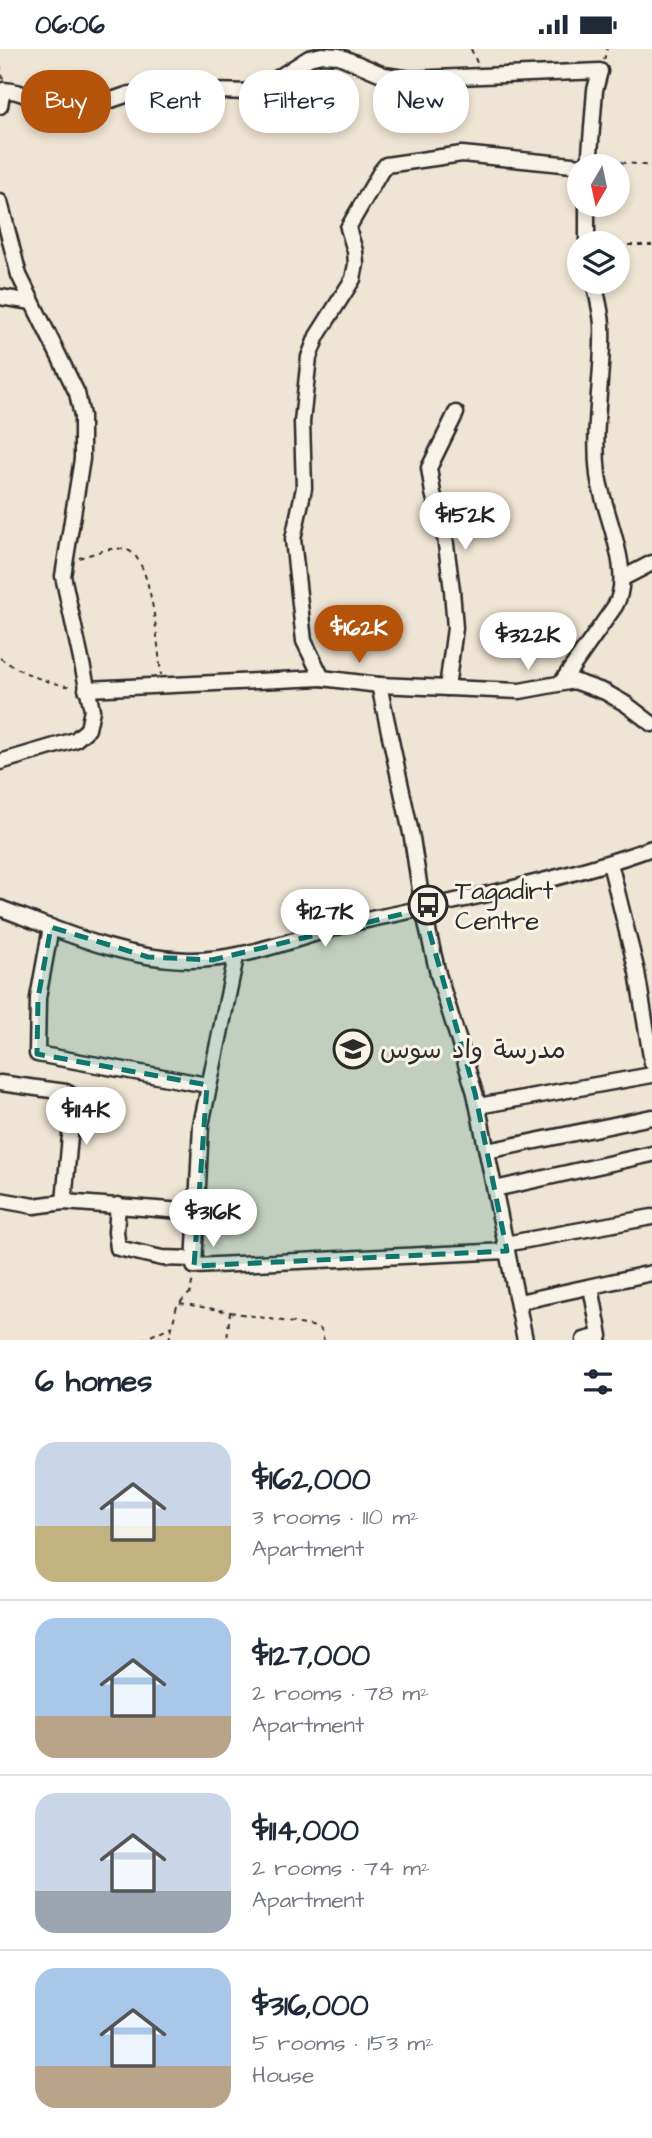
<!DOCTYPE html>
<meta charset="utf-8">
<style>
body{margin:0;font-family:"Architects Daughter","Playpen Sans Arabic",sans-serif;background:#f2f2f3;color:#1f2937;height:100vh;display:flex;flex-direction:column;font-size:26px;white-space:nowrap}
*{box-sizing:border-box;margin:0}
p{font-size:23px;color:#747a83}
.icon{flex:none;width:38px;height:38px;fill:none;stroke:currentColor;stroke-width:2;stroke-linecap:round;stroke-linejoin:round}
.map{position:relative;height:1291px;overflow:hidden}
.drawer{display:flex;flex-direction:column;background:#fff;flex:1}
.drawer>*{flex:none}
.guide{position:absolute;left:21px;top:21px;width:611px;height:63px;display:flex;gap:14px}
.needle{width:46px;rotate:189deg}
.tools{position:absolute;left:567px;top:105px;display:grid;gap:14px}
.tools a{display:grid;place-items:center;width:63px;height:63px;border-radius:50%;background:#fff;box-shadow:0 4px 10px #0003;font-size:35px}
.price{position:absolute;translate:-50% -60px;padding:0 16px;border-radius:24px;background:#fff;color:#222;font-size:23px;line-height:46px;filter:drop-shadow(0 2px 4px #0008)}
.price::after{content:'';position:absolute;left:50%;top:42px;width:21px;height:16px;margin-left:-10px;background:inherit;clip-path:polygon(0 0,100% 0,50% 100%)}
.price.current{background:#b45309;color:#fff}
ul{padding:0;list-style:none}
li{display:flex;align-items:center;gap:21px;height:175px;padding:0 35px}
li+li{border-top:2px solid #e0e1e3}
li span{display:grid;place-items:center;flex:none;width:196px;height:140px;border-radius:21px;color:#555}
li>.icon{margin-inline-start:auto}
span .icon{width:84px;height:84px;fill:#fffc;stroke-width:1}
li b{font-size:30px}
h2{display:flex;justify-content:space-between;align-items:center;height:84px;padding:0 35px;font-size:30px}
.chip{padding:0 24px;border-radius:28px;background:#fff;box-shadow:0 4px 10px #0003;font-size:24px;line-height:63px}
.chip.current{background:#b45309;color:#fff}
.status{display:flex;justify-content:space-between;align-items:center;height:49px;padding:0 35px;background:#fff;direction:ltr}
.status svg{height:19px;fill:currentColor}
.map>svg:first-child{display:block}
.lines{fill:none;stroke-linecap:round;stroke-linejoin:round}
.minor-casing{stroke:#2b2b2b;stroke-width:19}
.path{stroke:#2b2b2b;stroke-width:2;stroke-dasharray:5 5;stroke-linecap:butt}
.minor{stroke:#f7f3e8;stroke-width:14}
.marked{fill:#0f766e;fill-opacity:0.2;stroke:#0f766e;stroke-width:5;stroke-dasharray:14 9;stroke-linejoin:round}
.labels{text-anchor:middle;stroke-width:6;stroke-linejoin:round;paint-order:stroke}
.poi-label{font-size:26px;fill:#2b2b2b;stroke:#f7f3e8;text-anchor:start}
</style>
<div class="status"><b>06:06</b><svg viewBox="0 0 49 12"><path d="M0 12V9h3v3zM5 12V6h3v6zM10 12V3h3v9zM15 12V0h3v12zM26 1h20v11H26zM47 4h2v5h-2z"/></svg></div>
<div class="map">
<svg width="652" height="1291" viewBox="0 0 652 1291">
<rect width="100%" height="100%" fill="#efe5d4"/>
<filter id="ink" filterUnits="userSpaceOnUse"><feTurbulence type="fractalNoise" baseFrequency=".0143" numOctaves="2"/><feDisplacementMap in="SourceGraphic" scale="14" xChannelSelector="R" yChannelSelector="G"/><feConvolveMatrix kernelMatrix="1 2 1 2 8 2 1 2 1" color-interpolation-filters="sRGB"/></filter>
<g filter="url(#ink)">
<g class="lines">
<defs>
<g id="minor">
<path d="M0,57l3,-16c23,1 32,10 45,28l8,1 73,-25 42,3 37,-6 48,1 53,-34 13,-3 17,1 45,19 27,4 189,-8 -5,19 -6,76"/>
<path d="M0,153l19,73 58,118 5,23v43l-19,117 29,134 -4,19 -13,11 -75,22"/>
<path d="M587,156v38"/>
<path d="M0,248l32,5"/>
<path d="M623,529l29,-15"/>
<path d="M561,634l54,-77c20,-33 -12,-94 -17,-131 -6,-50 6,-101 4,-151 -1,-14 -5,-28 -8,-42"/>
<path d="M379,636l141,6 54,-10 31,11 21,12 26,20"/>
<path d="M447,639l8,-60 -3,-38 -7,-53 -12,-44 -4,-25 27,-55"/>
<path d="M86,640l236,-11"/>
<path d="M610,814l27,109 15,91"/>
<path d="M0,859c61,23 122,51 188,52 57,1 111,-24 165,-37 101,-22 202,-40 299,-75"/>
<path d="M51,878l-13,71 -1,56 170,31"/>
<path d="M236,908l-35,168 -7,141 313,-15"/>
<path d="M0,1034l66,9 5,3 2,8 -9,99"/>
<path d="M478,1057l174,-31"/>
<path d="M487,1102l165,-34"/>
<path d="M495,1140l157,-35"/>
<path d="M0,1151l34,6 30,-4 132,10"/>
<path d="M118,1156l-2,27 2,16 44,10 32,1"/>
<path d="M505,1195l147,-27"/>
<path d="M519,1253l133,-29"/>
<path d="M525,1291l-50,-247 -37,-119 -15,-65 -11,-71 -33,-153 -57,-7 -18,-37 -11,-102 11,-51 -2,-66 7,-65 8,-21 36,-57 3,-15 -1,-13 -7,-23 33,-57 5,-6 7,-1 69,-10 120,12"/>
<path d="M584,1291l16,-4 -9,-49"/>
</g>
</defs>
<!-- minor casing -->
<use href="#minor" class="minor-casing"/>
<!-- path -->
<g class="path">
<path d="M471,0l7,16"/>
<path d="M604,11l3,-11"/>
<path d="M0,16l3,14"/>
<path d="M601,111l51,6"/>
<path d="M618,196h34"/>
<path d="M79,509c14,-4 34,-13 48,-8 26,8 31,100 34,125"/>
<path d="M0,609c22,15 46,25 73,29"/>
<path d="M180,1254l50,9 -3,28"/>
<path d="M230,1263l87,15 4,3 3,10"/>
<path d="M142,1291l30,-14"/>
<path d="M169,1291l8,-35 13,-12 3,-15"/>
</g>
<!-- minor -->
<use href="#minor" class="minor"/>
</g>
</g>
<!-- marked area -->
<path class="marked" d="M423,860l52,184 32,158 -313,15 13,-181 -170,-31 1,-56 13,-71 97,30 64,3z"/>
<!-- icons -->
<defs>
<symbol id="bus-ring" viewBox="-11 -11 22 22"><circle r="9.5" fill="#f7f3e8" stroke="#2b2b2b" stroke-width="1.5"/><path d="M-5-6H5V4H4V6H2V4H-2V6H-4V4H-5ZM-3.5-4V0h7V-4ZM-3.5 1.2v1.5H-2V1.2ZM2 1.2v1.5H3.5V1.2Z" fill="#2b2b2b"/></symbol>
<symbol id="school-ring" viewBox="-11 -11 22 22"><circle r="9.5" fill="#f7f3e8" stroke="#2b2b2b" stroke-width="1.5"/><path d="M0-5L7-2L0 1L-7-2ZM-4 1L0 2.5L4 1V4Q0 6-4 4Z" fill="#2b2b2b"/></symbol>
</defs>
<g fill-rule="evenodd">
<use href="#bus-ring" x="406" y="834" width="44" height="44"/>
<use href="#school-ring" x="331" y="978" width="44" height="44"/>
</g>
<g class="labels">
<!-- poi labels -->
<g class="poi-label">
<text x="455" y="850">Tagadirt<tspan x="455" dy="30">Centre</tspan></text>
<text x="380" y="1009">مدرسة واد سوس</text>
</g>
</g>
</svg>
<div class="tools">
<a><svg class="needle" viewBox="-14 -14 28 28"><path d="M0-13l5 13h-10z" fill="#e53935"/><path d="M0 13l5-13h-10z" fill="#747a83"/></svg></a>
<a><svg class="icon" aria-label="layers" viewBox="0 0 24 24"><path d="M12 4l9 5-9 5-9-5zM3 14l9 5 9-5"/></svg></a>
</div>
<b class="price" style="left:465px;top:503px">$152K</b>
<b class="price current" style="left:359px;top:616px">$162K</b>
<b class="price" style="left:528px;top:623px">$322K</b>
<b class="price" style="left:325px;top:900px">$127K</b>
<b class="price" style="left:86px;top:1098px">$114K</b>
<b class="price" style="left:213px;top:1200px">$316K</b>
<div class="guide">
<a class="chip current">Buy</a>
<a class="chip">Rent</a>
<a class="chip">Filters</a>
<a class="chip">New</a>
</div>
</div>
<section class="drawer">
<h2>6 homes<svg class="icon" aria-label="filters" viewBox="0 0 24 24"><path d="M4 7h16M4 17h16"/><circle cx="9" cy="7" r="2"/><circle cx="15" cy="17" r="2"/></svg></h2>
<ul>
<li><span style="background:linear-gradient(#c9d6e8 60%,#c2b280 0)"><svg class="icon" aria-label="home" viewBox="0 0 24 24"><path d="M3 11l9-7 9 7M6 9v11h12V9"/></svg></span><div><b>$162,000</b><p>3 rooms · 110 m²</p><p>Apartment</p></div></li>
<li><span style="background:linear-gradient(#a9c7e8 70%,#b9a48a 0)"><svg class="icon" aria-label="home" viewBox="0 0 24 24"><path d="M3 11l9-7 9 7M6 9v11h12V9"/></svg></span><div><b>$127,000</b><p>2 rooms · 78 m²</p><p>Apartment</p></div></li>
<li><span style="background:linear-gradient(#c9d6e8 70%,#9aa5b1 0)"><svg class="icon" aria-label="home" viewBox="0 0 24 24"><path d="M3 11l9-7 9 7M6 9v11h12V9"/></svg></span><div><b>$114,000</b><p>2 rooms · 74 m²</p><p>Apartment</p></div></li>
<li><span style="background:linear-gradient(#a9c7e8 70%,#b9a48a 0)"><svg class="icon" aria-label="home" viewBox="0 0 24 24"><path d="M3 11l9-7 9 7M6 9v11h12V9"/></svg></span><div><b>$316,000</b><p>5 rooms · 153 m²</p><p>House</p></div></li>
</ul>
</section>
